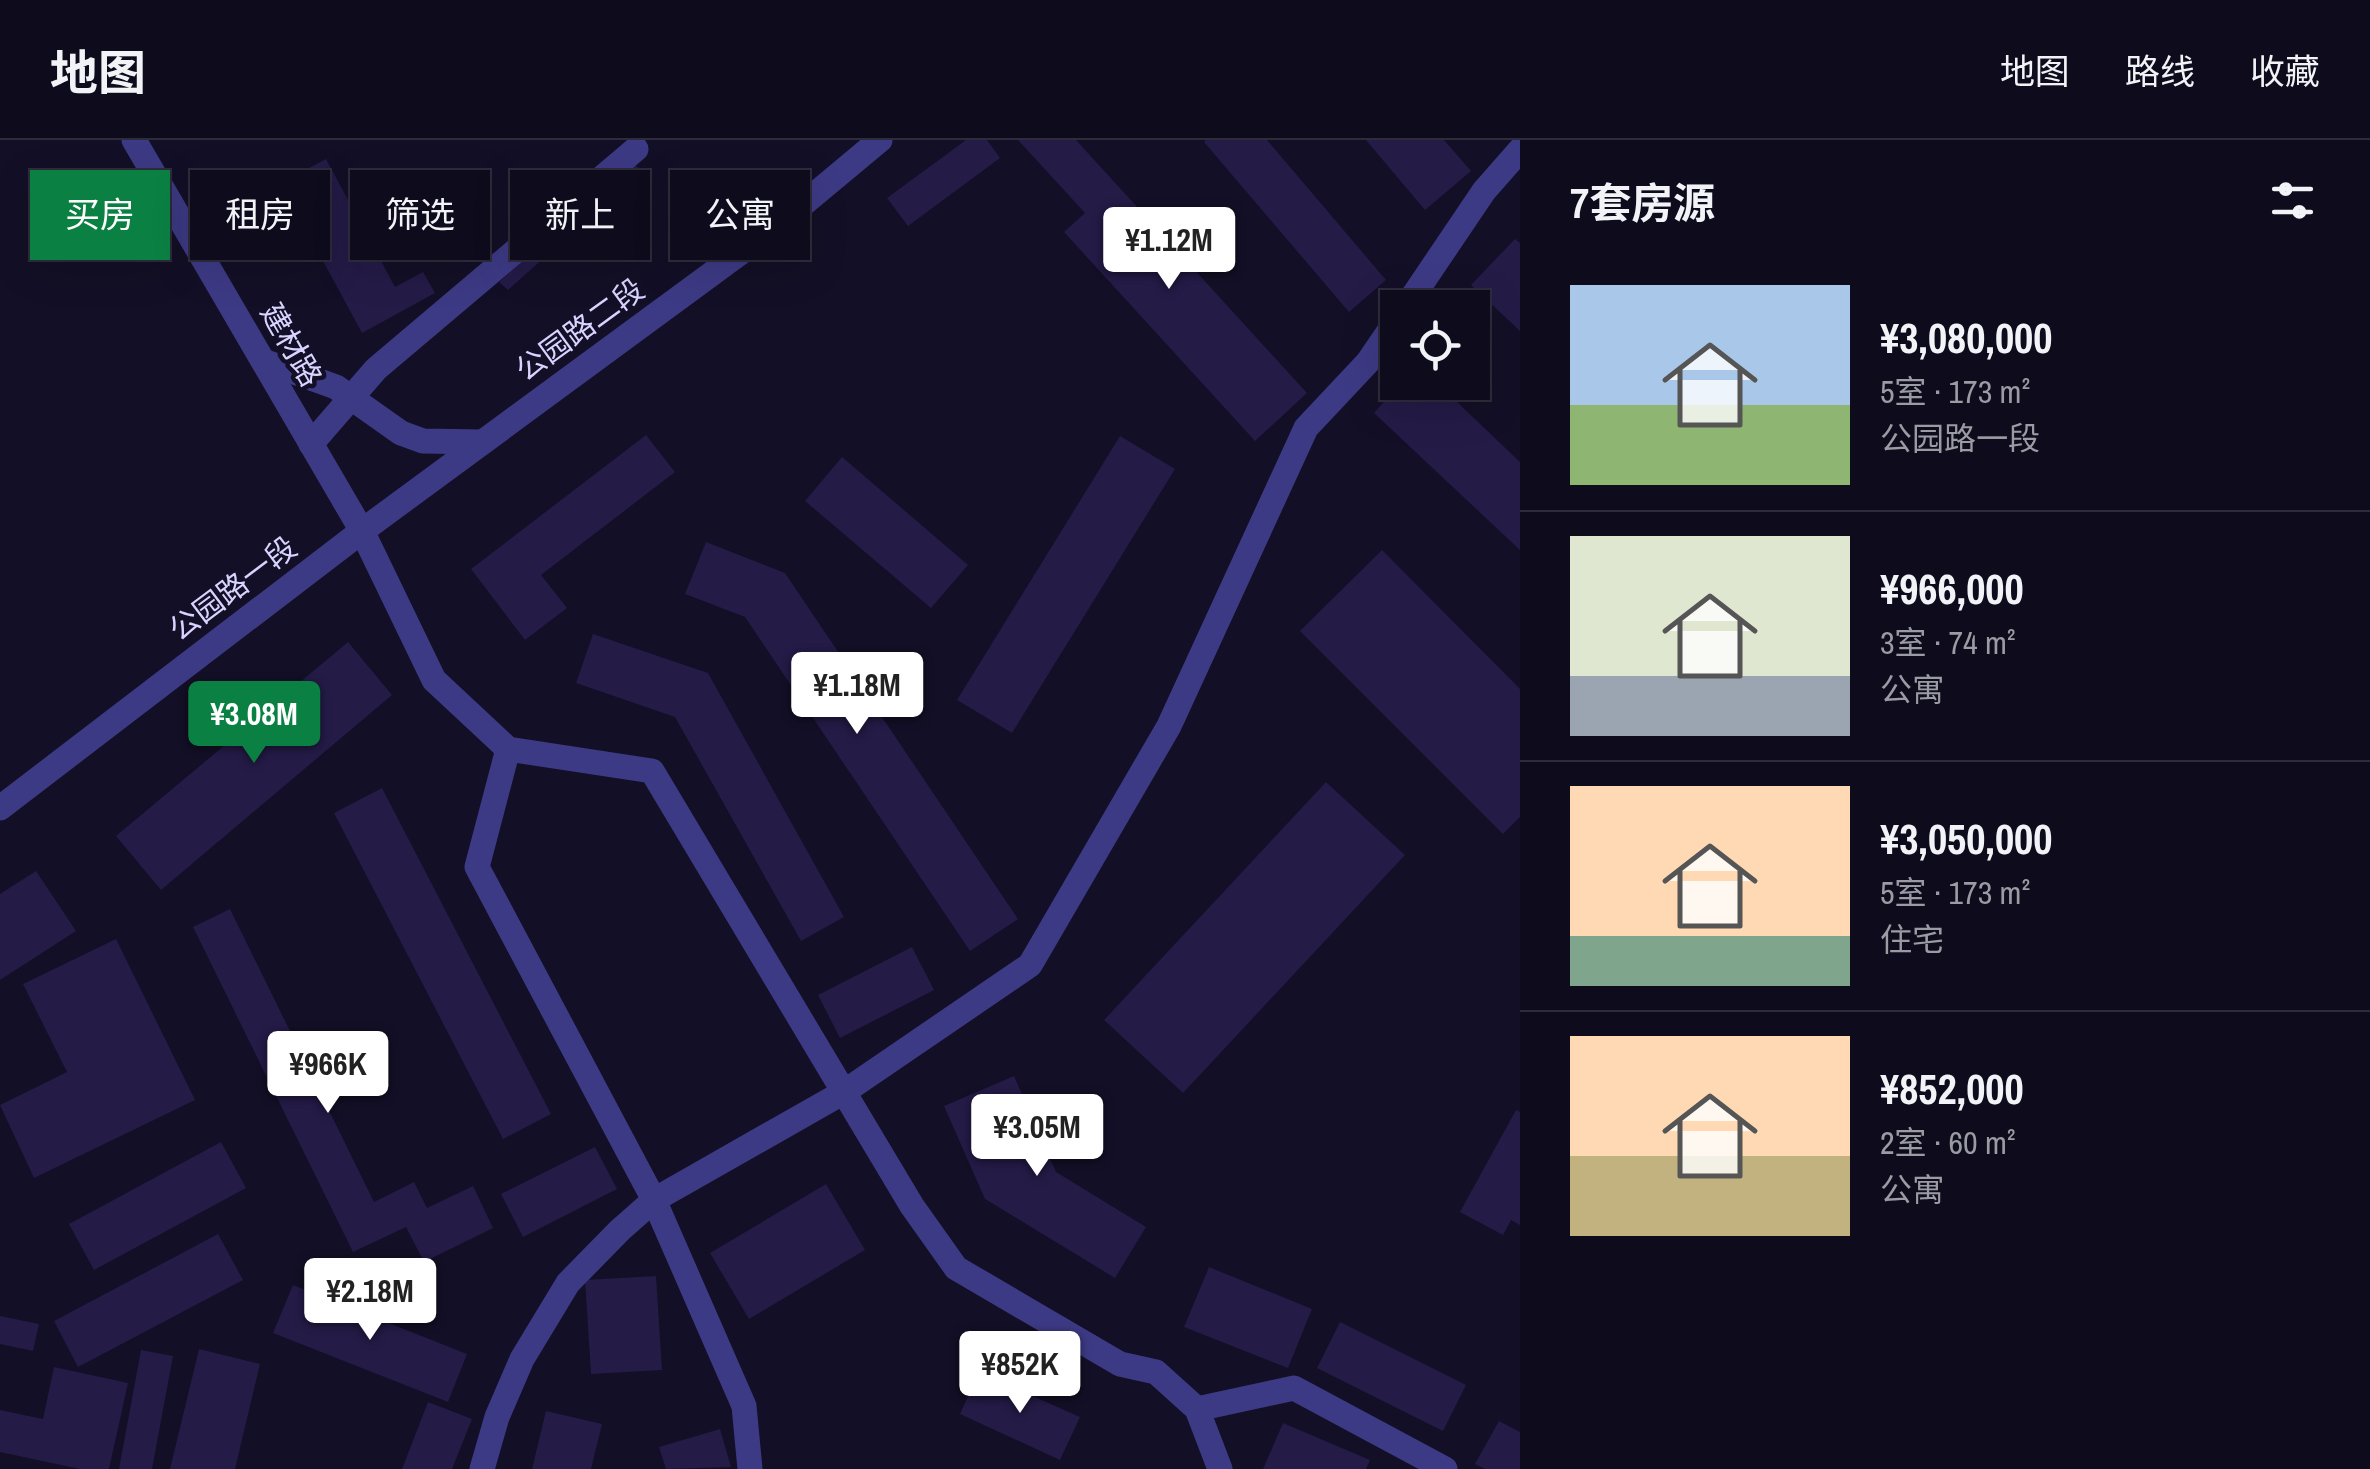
<!DOCTYPE html>
<html lang="zh">
<meta charset="utf-8">
<style>
body{margin:0;font-family:"Archivo Narrow","Noto Sans SC",sans-serif;background:#171425;color:#f1f3f6;height:100vh;display:flex;flex-direction:column;font-size:38px;white-space:nowrap}
*{box-sizing:border-box;margin:0}
p{font-size:32px;color:#9b9ba3}
.icon{flex:none;width:55px;height:55px;fill:none;stroke:currentColor;stroke-width:2;stroke-linecap:round;stroke-linejoin:round}
.map{position:relative;flex:1;overflow:hidden}
.details{display:flex;flex-direction:column;background:#0e0b1c;width:850px}
.details>*{flex:none}
.guide{position:absolute;left:30px;top:30px;width:950px;height:90px;display:flex;gap:20px}
.controls{position:absolute;left:1380px;top:150px;display:grid;gap:20px}
.controls a{display:grid;place-items:center;width:110px;height:110px;border-radius:0px;background:#0e0b1c;box-shadow:0 10px 40px #0002,0 0 0 2px #2e2b3b;font-size:50px}
.price{position:absolute;translate:-50% -85px;padding:0 22px;border-radius:10px;background:#fff;color:#222;font-size:32px;line-height:65px;filter:drop-shadow(0 2px 5px #0008)}
.price::after{content:'';position:absolute;left:50%;top:60px;width:30px;height:22px;margin-left:-15px;background:inherit;clip-path:polygon(0 0,100% 0,50% 100%)}
.price.current{background:#0b8043;color:#fff}
ul{padding:0;list-style:none}
li{display:flex;align-items:center;gap:30px;height:250px;padding:0 50px}
li+li{border-top:2px solid #2e2b3b}
li span{display:grid;place-items:center;flex:none;width:280px;height:200px;border-radius:0px;color:#555}
li>.icon{margin-inline-start:auto}
span .icon{width:120px;height:120px;fill:#fffc;stroke-width:1}
li b{font-size:42px}
h2{display:flex;justify-content:space-between;align-items:center;height:120px;padding:0 50px;font-size:42px}
.tag{padding:0 35px;border-radius:0px;background:#0e0b1c;box-shadow:0 10px 40px #0002,0 0 0 2px #2e2b3b;font-size:35px;line-height:90px}
.tag.current{background:#0b8043;color:#fff}
header{display:flex;align-items:center;gap:60px;box-sizing:border-box;height:140px;padding:0 50px;background:#0e0b1c;border-bottom:2px solid #2e2b3b}
header strong{font-size:48px}
nav{display:flex;gap:55px;margin-inline-start:auto;font-size:35px}
main{display:flex;flex:1;min-height:0}
.map>svg:first-child{display:block}
.building{fill:#241b47}
.lines{fill:none;stroke-linecap:round;stroke-linejoin:round}
.minor{stroke:#3d3a85;stroke-width:25}
.labels{text-anchor:middle;stroke-width:9;stroke-linejoin:round;paint-order:stroke}
.street-label{font-size:30px;fill:#d9d4ff;stroke:#130f26}
</style>
<header>
<strong>地图</strong>
<nav><a>地图</a><a>路线</a><a>收藏</a></nav>
</header>
<main>
<div class="map">
<svg width="1520" height="1329" viewBox="0 0 1520 1329">
<rect width="100%" height="100%" fill="#130f26"/>
<!-- building -->
<g class="building">
<path d="M966,0h21l13,18 -92,68 -21,-28z"/>
<path d="M1018,0h58l231,253 -52,48 -191,-209 21,-19z"/>
<path d="M1206,0h61l119,140 -37,32 -145,-170z"/>
<path d="M1366,0h78l27,31 -46,39z"/>
<path d="M326,19l69,128 28,-15 12,21 -73,40 -81,-150z"/>
<path d="M632,23l10,7 -134,120 -9,-8z"/>
<path d="M1515,99l5,4v88l-49,-46z"/>
<path d="M1402,242h34l84,80v88l-146,-137z"/>
<path d="M646,295l29,37 -134,103 26,33 -42,32 -54,-71z"/>
<path d="M1120,296l55,33 -163,264 -55,-33z"/>
<path d="M842,317l126,108 -37,43 -126,-107z"/>
<path d="M706,402l79,31 233,346 -48,32 -225,-334 -60,-23z"/>
<path d="M1382,410l138,139v128l-17,17 -203,-203z"/>
<path d="M593,494l115,39 136,244 -43,24 -126,-224 -99,-34z"/>
<path d="M348,502l44,53 -231,195 -45,-54z"/>
<path d="M1326,642l79,73 -222,238 -79,-73z"/>
<path d="M382,648l169,326 -48,25 -169,-326z"/>
<path d="M36,731l40,60 -76,49v-86z"/>
<path d="M230,769l144,293 40,-20 13,26 46,-22 20,42 -69,34 -18,-35 -53,25 -160,-325z"/>
<path d="M116,799l79,161 -161,78 -34,-73 67,-33 -44,-88z"/>
<path d="M912,807l22,43 -94,48 -22,-43z"/>
<path d="M1014,936l42,96 90,55 -31,51 -130,-79 -41,-93z"/>
<path d="M1516,970l4,2v113l-9,-5 -8,15 -43,-23z"/>
<path d="M221,1002l25,46 -152,82 -25,-46z"/>
<path d="M595,1007l22,42 -94,48 -22,-43z"/>
<path d="M826,1044l39,66 -116,69 -39,-66z"/>
<path d="M218,1094l25,46 -165,87 -24,-46z"/>
<path d="M1209,1127l103,42 -24,59 -104,-41z"/>
<path d="M656,1136l6,94 -71,4 -6,-94z"/>
<path d="M293,1145l174,69 -19,48 -175,-69z"/>
<path d="M0,1176l39,8 -6,27 -33,-7z"/>
<path d="M1340,1182l126,63 -23,46 -126,-63z"/>
<path d="M199,1209l61,15 -25,105h-65z"/>
<path d="M141,1210l32,6 -21,113h-33z"/>
<path d="M54,1227l74,16 -19,86h-29l-80,-17v-42l43,9z"/>
<path d="M979,1232l101,45 -20,43 -100,-46z"/>
<path d="M428,1262l44,17 -20,50h-50z"/>
<path d="M546,1271l56,13 -11,45h-59z"/>
<path d="M1499,1281l21,11v37h-35l-10,-5z"/>
<path d="M1283,1283l87,37 -4,9h-103z"/>
<path d="M720,1289l11,38 -65,2 -7,-22z"/>
</g>
<g class="lines">
<!-- minor -->
<g class="minor">
<path d="M134,0l228,391 72,149 74,69 -31,118 177,333 90,206 6,63"/>
<path d="M1405,168l79,-117 36,-41"/>
<path d="M263,221l73,26 65,46 22,8 59,1"/>
<path d="M311,304l65,-75 260,-220"/>
<path d="M508,609l144,22 260,435 44,62 164,96 36,8 41,37 23,60"/>
<path d="M0,668l362,-277 416,-306 102,-85"/>
<path d="M1197,1269l97,-21 151,81"/>
<path d="M482,1329l15,-52 25,-58 46,-76 52,-53 34,-30 190,-108 186,-127 139,-239 137,-298 62,-66 30,-44"/>
</g>
</g>
<g class="labels">
<!-- street labels -->
<g class="street-label">
<text transform="translate(580 190) rotate(-36)" y="10">公园路二段</text>
<text transform="translate(291 205) rotate(60)" y="10">建材路</text>
<text transform="translate(233 449) rotate(-37)" y="10">公园路一段</text>
</g>
</g>
</svg>
<div class="controls">
<a><svg class="icon" aria-label="locate" viewBox="0 0 24 24"><circle cx="12" cy="12" r="6"/><path d="M12 2v4M12 18v4M2 12h4M18 12h4"/></svg></a>
</div>
<b class="price" style="left:1169px;top:152px">¥1.12M</b>
<b class="price" style="left:857px;top:597px">¥1.18M</b>
<b class="price current" style="left:254px;top:626px">¥3.08M</b>
<b class="price" style="left:328px;top:976px">¥966K</b>
<b class="price" style="left:1037px;top:1039px">¥3.05M</b>
<b class="price" style="left:370px;top:1203px">¥2.18M</b>
<b class="price" style="left:1020px;top:1276px">¥852K</b>
<div class="guide">
<a class="tag current">买房</a>
<a class="tag">租房</a>
<a class="tag">筛选</a>
<a class="tag">新上</a>
<a class="tag">公寓</a>
</div>
</div>
<section class="details">
<h2>7套房源<svg class="icon" aria-label="filters" viewBox="0 0 24 24"><path d="M4 7h16M4 17h16"/><circle cx="9" cy="7" r="2"/><circle cx="15" cy="17" r="2"/></svg></h2>
<ul>
<li><span style="background:linear-gradient(#a9c7e8 60%,#8fb573 0)"><svg class="icon" aria-label="home" viewBox="0 0 24 24"><path d="M3 11l9-7 9 7M6 9v11h12V9"/></svg></span><div><b>¥3,080,000</b><p>5室 · 173 m²</p><p>公园路一段</p></div></li>
<li><span style="background:linear-gradient(#dfe7d0 70%,#9aa5b1 0)"><svg class="icon" aria-label="home" viewBox="0 0 24 24"><path d="M3 11l9-7 9 7M6 9v11h12V9"/></svg></span><div><b>¥966,000</b><p>3室 · 74 m²</p><p>公寓</p></div></li>
<li><span style="background:linear-gradient(#ffd9b3 75%,#7fa58c 0)"><svg class="icon" aria-label="home" viewBox="0 0 24 24"><path d="M3 11l9-7 9 7M6 9v11h12V9"/></svg></span><div><b>¥3,050,000</b><p>5室 · 173 m²</p><p>住宅</p></div></li>
<li><span style="background:linear-gradient(#ffd9b3 60%,#c2b280 0)"><svg class="icon" aria-label="home" viewBox="0 0 24 24"><path d="M3 11l9-7 9 7M6 9v11h12V9"/></svg></span><div><b>¥852,000</b><p>2室 · 60 m²</p><p>公寓</p></div></li>
</ul>
</section>
</main>
